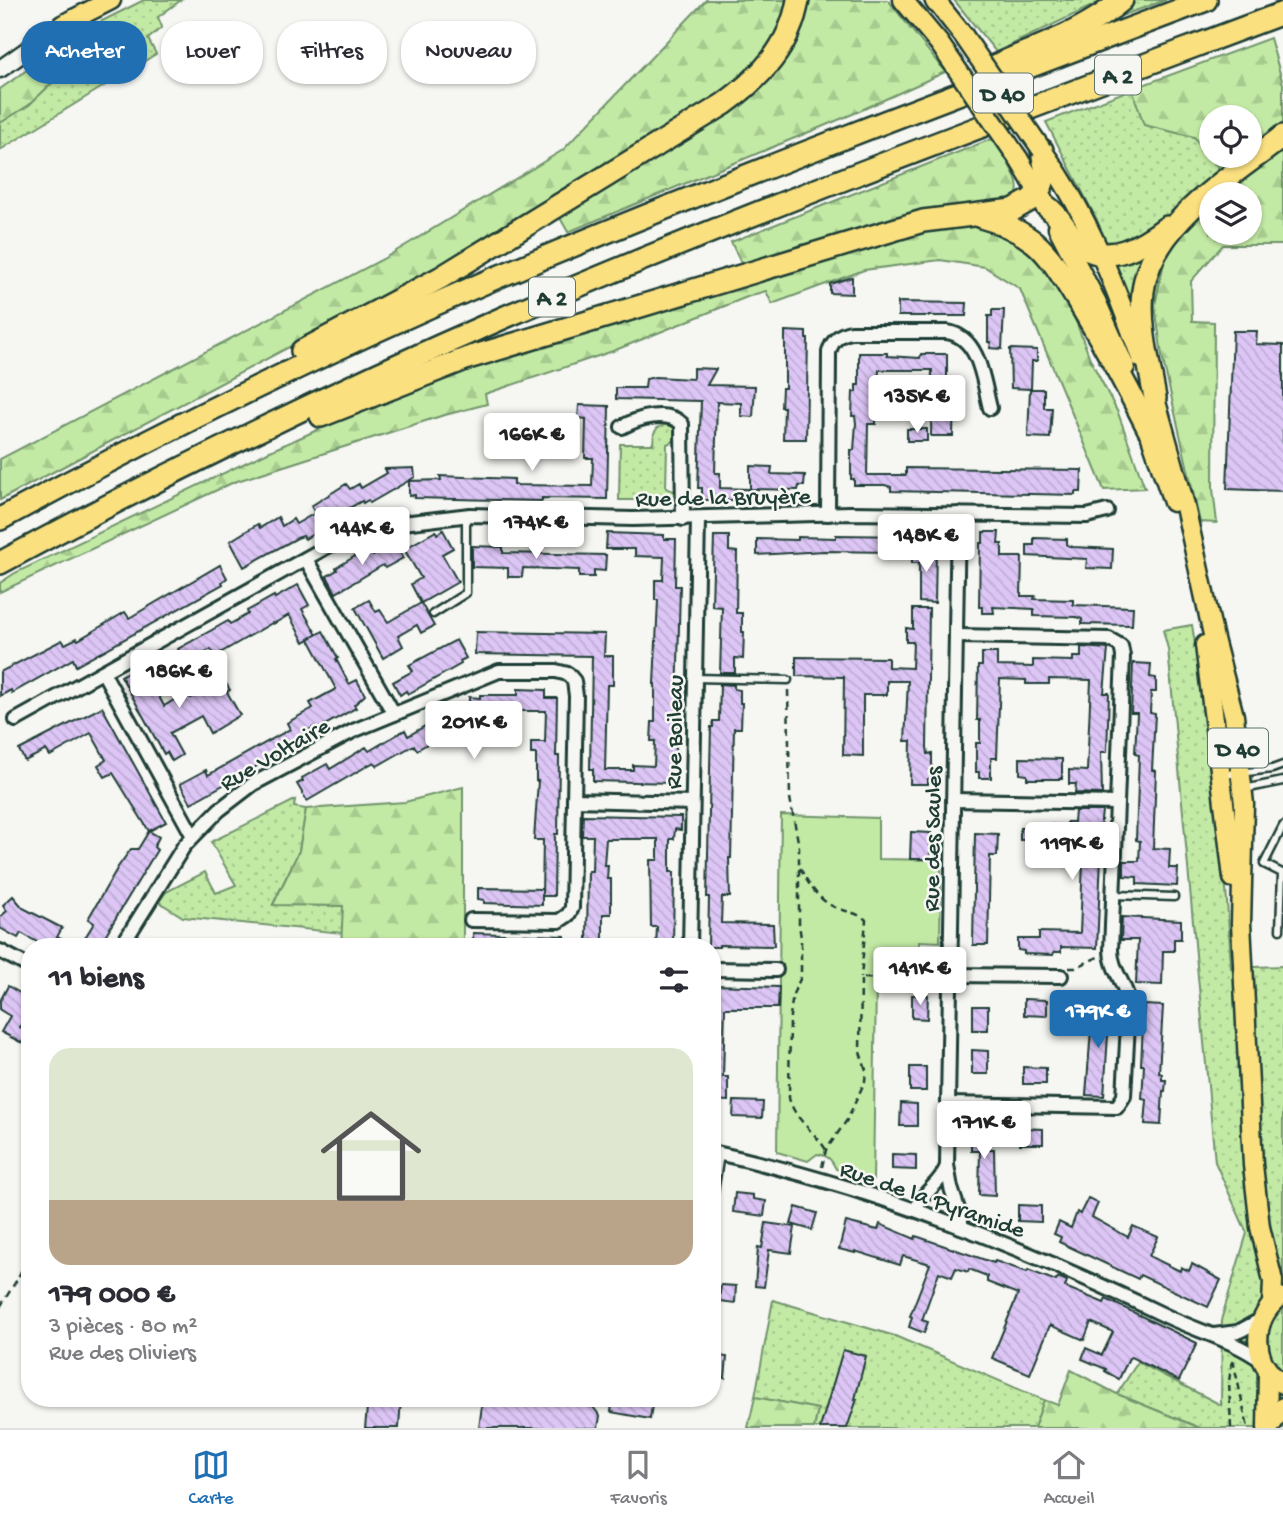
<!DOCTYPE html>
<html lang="fr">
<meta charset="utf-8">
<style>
body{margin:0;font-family:"Gochi Hand",sans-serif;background:#f7f7f7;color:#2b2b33;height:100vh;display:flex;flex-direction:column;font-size:26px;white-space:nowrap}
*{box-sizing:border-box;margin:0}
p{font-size:23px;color:#7c7c81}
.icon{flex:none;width:38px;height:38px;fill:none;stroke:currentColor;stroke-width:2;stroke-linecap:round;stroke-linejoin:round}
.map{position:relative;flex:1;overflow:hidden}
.details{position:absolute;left:21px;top:938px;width:700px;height:469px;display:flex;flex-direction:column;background:#fff;border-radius:28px;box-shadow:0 2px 5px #0004}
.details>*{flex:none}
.hud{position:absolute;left:21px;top:21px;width:700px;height:63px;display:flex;gap:14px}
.controls{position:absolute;left:1199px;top:105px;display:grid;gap:14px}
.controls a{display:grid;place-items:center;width:63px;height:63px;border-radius:50%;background:#fff;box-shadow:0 2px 5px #0004;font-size:35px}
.price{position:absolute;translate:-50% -60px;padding:0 16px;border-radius:7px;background:#fff;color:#222;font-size:23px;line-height:46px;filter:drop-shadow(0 2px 4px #0008)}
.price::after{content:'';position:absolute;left:50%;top:42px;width:21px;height:16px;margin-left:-10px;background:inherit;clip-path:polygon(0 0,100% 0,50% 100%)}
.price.current{background:#1f6fb2;color:#fff}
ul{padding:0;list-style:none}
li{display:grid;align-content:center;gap:14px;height:371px;padding:0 28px}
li+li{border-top:2px solid #e1e1e2}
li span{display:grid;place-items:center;height:217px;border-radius:21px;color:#555}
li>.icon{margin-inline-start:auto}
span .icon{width:126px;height:126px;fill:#fffc;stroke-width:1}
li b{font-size:30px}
h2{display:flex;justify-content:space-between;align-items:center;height:84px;padding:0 28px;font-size:30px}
.tag{padding:0 24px;border-radius:28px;background:#fff;box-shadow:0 2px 5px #0004;font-size:24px;line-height:63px}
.tag.current{background:#1f6fb2;color:#fff}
.menu{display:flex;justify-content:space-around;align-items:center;height:98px;border-top:2px solid #e1e1e2;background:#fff;font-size:19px;color:#7c7c81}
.menu a{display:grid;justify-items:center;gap:4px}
.menu .current{color:#1f6fb2}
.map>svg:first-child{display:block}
.grass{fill:url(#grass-dots);stroke:#71946c;stroke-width:2}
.forest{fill:url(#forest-firs);stroke:#71946c;stroke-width:2}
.green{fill:#c3eaa5;stroke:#71946c;stroke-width:2}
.building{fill:url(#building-back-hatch);stroke:#1f3d34;stroke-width:2}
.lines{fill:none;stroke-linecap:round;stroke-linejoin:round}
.service-casing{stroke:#1f3d34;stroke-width:11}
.minor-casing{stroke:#1f3d34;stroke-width:18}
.secondary-casing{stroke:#1f3d34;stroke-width:21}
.primary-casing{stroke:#1f3d34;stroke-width:23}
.motorway-casing{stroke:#1f3d34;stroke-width:26}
.path{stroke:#1f3d34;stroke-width:2.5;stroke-dasharray:7 5;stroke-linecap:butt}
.service{stroke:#f6f6f2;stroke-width:6}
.minor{stroke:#f6f6f2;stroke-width:12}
.secondary{stroke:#f6f6f2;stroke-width:16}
.primary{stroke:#fbe080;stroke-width:18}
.motorway{stroke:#fbe080;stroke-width:21}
.primary-bridge-casing{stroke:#1f3d34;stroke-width:23;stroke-linecap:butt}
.primary-bridge{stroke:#fbe080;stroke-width:18}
.labels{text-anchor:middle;stroke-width:5;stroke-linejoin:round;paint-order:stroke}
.shield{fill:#f6f6f2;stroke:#60746d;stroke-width:2}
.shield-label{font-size:23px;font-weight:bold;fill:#1f3d34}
.street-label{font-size:24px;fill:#1f3d34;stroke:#f6f6f2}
</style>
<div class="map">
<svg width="1283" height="1428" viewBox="0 0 1283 1428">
<defs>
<pattern id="grass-dots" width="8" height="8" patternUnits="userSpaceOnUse" patternTransform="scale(1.75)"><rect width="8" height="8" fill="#c3eaa5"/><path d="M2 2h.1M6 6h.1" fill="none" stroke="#a7ca8f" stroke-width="1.8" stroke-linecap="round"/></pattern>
<pattern id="forest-firs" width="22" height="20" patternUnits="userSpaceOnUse" patternTransform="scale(1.75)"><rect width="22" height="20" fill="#c3eaa5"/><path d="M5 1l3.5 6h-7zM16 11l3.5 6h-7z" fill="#a7ca8f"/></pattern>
<pattern id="building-back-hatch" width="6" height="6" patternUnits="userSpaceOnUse" patternTransform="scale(1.75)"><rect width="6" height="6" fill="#ddc6f6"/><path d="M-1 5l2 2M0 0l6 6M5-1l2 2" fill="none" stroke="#bdabd4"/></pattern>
</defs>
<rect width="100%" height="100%" fill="#f6f6f2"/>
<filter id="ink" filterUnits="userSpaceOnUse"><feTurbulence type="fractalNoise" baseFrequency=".0143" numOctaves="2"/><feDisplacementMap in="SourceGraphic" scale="14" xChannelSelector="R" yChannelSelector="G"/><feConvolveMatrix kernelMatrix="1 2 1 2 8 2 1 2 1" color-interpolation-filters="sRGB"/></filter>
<g filter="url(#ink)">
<!-- grass -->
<g class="grass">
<path d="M144,0h37l-23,17 4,10 -14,12 8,15 -156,96v-27l29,-18 48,-46 5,-28z"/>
<path d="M954,0h212l-54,19 -10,-18 -106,51z"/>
<path d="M1132,89l12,36 50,12 30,36 59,-24 -60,45h-12l-45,59 -11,52 -24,4 -34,-89 -51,-98z"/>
<path d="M669,424l7,2 5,12 -14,6 -1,44 10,4 -7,8h-50l1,-56h33l1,-11 4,-6z"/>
<path d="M1192,625c19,113 34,228 39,343l52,-2v462h-83l-83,-34 21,-32 83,43 1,-88 25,-84 -32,-71 -47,-513 -5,-19z"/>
<path d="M295,800l-1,7 12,2 -7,42 -26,53 71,2 -2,27 -159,-16 -24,-15 7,-10 39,-20 11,21 20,-8 -25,-43z"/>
<path d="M773,1300l122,36 149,64 -10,28h-220l4,-19 -63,-12z"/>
</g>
<!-- forest -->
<g class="forest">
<path d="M706,0h182l57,72 -90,41 -287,119 -18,-32 -106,65 -444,235v-41l383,-200 180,-109z"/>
<path d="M82,31l-5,28 -48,46 -29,18v-34z"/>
<path d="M1270,38l13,46v44l-33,26v-37h-39v39h36l-23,18 -30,-37 -50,-12 -12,-36z"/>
<path d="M994,138c6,12 28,43 23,55 -5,13 -25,25 -35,34l33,14 24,20 31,45 21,55 27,52 27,75 -41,2 -84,-201 -35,-22 -45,-7 -76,10 -92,34 -6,-13 -14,4 -139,56 -128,43 2,10 -46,12 -207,66 -234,110v-9l15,-10 253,-121 150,-67 332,-103 -19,-40z"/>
<path d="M1283,149v96h-60l-32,36 1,40 22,1 -1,167 4,34 -17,-1 -38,-166 -7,-51 11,-52 33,-40 12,-9v29h39v-39h-27z"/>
<path d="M463,787v160h-122l2,-41 -70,-1 26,-54 7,-42 99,-7z"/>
<path d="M1071,1370l46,24 83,34h-166l10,-28 14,5z"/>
<path d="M755,1397l63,12 -4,19h-66z"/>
</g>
<!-- green -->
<path class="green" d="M781,815l97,3v41l63,1 -1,82 -21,-1v8l21,1v35l-64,-1 -3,196 -37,-11c-5,-10 -7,-13 -19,-15l-9,7 -31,-9z"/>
<!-- building -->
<g class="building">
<path d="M852,277v17l-22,-1v-9z"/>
<path d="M898,302l69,1 -1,13h-68z"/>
<path d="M992,310h12l-2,39 -12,-1 1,-6h-3v-26h4z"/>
<path d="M785,331l21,1v7h2l-2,100h-23l1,-32h-3l1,-19h3z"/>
<path d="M1233,331h24l-1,13 27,1v146l-56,-2z"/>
<path d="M1010,349l27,1v11h-5l-1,28h13v19h8l-2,30 -22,-1 2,-48 -19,-1z"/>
<path d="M859,353h28v3l33,2 1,-4h26v32h3v7h4l-1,43h-22l1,-66h-53l-3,54h-8l-1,51h39v-7l176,2 -1,22h-6v3l-184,-4v-4l-6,-2h-31v-6h-3v-29h3l2,-27 -1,-7h-3l1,-24h3v-7h3z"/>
<path d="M693,368l23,1 -9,16 48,1 -2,31 -12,-1v-13l-24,-1 -2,71h5v15l28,1v11h-46v-12h-4l3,-87 -85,-2v-11h29l1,-9 9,-2 38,2z"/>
<path d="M579,405l30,1 -2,93 -65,-1v3l-127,-3v-3l-6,1v-15l32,-1 -1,-4 74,3v6l78,1 1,-28h-8l1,-39 -8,-1z"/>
<rect x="907" y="429" width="20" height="12"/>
<path d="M750,466l22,1 -1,7 34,1 -1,11h-5l-1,4 -48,-1z"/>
<path d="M414,468l1,9 -45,26 -2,-3 -5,3 -1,-2 -46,26 2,4 -13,8 -2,-3 -6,2 -53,29 -14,-26 28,-17 2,4 18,-11 4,9 11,-7 3,5 19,-11 -4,-7 35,-22 4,5 9,-5 2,4 26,-15 -2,-4z"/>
<path d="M443,530l10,18 -11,6 16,28 -37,21 -10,-19 10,-6 -17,-29 32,-18 1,3z"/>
<path d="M983,532h16l-1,12h4v13h20l-1,39h14l-1,3 39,1v5l60,2 -1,18 -50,-1v-5l-6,-2 -42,-1v-7l-41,-2 1,6h-12v-6h-3l1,-64h3z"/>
<path d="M607,533l57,2v4h12l-1,47h5l-5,197 -82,-2v-12h-3l2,-113 -117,-2 1,-22 129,2 -1,22h9v29h-6l-2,85h28v-5l21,1 1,-25h-4l1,-19h3v-38h-1l4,-84h-3v-20h8l1,-23 -29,-1v-7h-29z"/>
<path d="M836,535l76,1v13l-22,-1v4l-66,-1 -67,4v-16l41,1v-3l38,1z"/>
<path d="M714,536h15v15l8,1 -1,61h6v19h2l-1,27 -8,-1v15h-15l2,-66 -10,-1z"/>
<path d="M1034,538l33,1v6l6,2 40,2 -1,20 -26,-1 1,-9 -60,-3v-11h7z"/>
<path d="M395,544l8,14 -18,10 -2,-3 -47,28 -9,-17 10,-6 -1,-2 27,-17 2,3 5,-3 3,5z"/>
<path d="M472,546l31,1v6l103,2 -1,16 -11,-1v7h-15v-7l-56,-2 -1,9h-14v-9l-36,-1z"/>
<path d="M912,549h24l-1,54 -16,-1v-39h-7z"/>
<path d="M220,565l7,13 -5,4 1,2 -147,82 -3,-7 -61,34 -1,-3 -11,6v-24l62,-32 3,4 12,-6 1,2 47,-28 4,6z"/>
<path d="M298,585l11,20 -7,4 15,26 -13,7 -15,-27 -16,9 -1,-1 -57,33 -4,-7 -30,17 -6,-11 5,-2 -2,-4 50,-28 2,3 18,-10 -1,-3 27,-15 1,2z"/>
<path d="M369,600l7,12 4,-2 8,12 33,-19 13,23 -13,7 -4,-8 -19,11 5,10 -20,12 -28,-50z"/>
<path d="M913,609h16l-2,138 1,7 4,-1v26h-4v5h-18l1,-43h-6l3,-60h-21v14h-24v61l-20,-1 1,-78 -48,-1v-19l92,1v9l24,1 1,-26h-7v-14l7,1z"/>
<path d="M323,631l15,27 -2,1 13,25 8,-4 8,15 -11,10 2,3 -40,22 -2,-3 -18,11 2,5 -107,60 -11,-19 26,-14 2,5 82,-46 -3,-6 26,-15 -3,-5 26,-14 -27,-50z"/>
<path d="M456,640l10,18 -6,3 1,3 -53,30 -2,-3 -6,4 -7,-13 20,-11 -4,-6z"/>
<path d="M1081,647l27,2 -4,44h5l-2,59h-6l1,42 -27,-1 1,-9h-7v-14l18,1 4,-91 -42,-1v5h-23v-4l-26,-1 -3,79h-6v20h-12v-6h-3v-29h4v-23h-3l1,-54h4v-13h15v13l36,1v-7l40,1v-4h8z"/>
<path d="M1133,663l18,1 -1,13 6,1v14h-5l-1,21 5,1 -3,56 4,1 -3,77 17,1 -1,19h9l-1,18 -40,-2v-7l-13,-1v-15h15l1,-20 -4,-1 3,-85 -4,-1 2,-41h-6z"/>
<path d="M134,668l4,8 8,-4 18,34 23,-14 4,6 33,-18 6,10 -3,2 13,23 -30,18 -9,-17 -31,17 12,22 -10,6 -5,-9 -3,2 -43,-78z"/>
<path d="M720,684l14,1v4l6,1v13h2l-1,25h-7l-3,130h-2l1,39h-8l-1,26 52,1 1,22 -55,-1v2h-11l1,-50h-2l4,-170h2v-6h6z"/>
<path d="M518,689l28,1v8h11l-1,58h3l-1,78h-3l-1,62h-12l1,-56h-9l4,-59h-2v-27h-5v-12h14l1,-31h-34v6l-53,-1 4,8 -17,9 -29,17 -3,-5 -37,21 -3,-4 -67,39 -10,-17 6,-3 -1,-3 25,-14 3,5 36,-22 3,4 36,-21 3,6 42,-25 2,3 17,-9v-8l11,1v-3h38z"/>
<path d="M102,707l64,115 -17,9 10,6 -5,10 3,3 -57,94 -3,-2 -4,5 -10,-6 11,-18 -6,-4 30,-52 13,-18h7l11,-18 -36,-58 -8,4 -7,-12 8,-5 -15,-27 -41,23 -4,-6 -21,11 -6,-11z"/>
<path d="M1020,758l42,1v20h-35v-4l-7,-1z"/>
<path d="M1075,811h27l-5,46h4l-4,91 -36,-1v5h-7l-1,3 -29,-1v-3l-6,-1v-11h21v-7l41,1 4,-96 -23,-1v11h-21v-7h-20v-12h6l1,-4 40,1v-3h7z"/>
<path d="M583,815l98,2v13l-6,-1 -1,10h-4v33h4l-1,75h-17l1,-20h-6l-1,-67h8v-21h-52l-2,26h4l-1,14h4v35h-8v27l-16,-1 1,-69h4l1,-35h-11z"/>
<path d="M911,832l20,1 -1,26h-20z"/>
<path d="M975,833l23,1 -1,22h-7l-2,89h-15z"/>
<path d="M478,888l64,1v16l-58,-2v-3l-6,-1z"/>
<path d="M13,896l10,12 39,20 -5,9 19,10h-30l-25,-14 -3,5 -18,-10v-11l7,-6 -4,-6z"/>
<path d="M1122,917l59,3v19h-7v12h-11l-1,34 -26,-1 2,-44h-17z"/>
<path d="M473,933l92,3v11h-92z"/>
<path d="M712,985l67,2 -1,21h-53l-2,69h5v24l-16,-1z"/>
<path d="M8,986l22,13v9l-10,19 10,5v15l-29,-15 9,-16 -10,-6v-9z"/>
<path d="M912,995h16l-1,24 -15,-1z"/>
<path d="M1024,999l23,1v16l-23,-1z"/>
<path d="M1093,1003l17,1 -6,92 -18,-1z"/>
<path d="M1144,1005l19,1 -4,67 3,1v6h4l-1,11h-2l-2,34 -16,-1 2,-24 -5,-1 2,-34h-3z"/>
<rect x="973" y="1006" width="15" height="24"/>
<path d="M972,1050l16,1v23h-16z"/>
<rect x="910" y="1067" width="16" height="24"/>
<path d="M1023,1067l23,1v16h-23z"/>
<path d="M734,1101l29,1 -1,16 -29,-1z"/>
<path d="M901,1103l16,1v22h-17z"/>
<path d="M971,1126h16l-1,23h8l1,47 -16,-1 1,-44h-9z"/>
<path d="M1020,1128l23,1v15h-23z"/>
<path d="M892,1154l24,1v15l-24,-1z"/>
<path d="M735,1193l18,2v4l13,2 -2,15 -31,-4z"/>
<path d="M1088,1198l10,5 -6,14 36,20 5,-11 25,11 -9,19 31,15 1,-4 8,4 3,-7 29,16 -13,27 -68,-32 -2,4 -79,-37 2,-5 -7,-3 5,-12 12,6 6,-16 3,2z"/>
<path d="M1018,1205l23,1v16l-23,-1z"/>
<path d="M796,1207l21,6 -5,17 -21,-6z"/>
<path d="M846,1222l32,8 2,-6 35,15 1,-3 78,27 1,-2 32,11 1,-2 28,11 2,-4 9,4 -2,6 39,16 2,-4 91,44 -18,38 -48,-24 -2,1 -10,21 -14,-8 1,-2 -24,-10 4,-11 16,7 11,-23 -22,-10 -7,18 -34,-15 -20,49 -38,-16 26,-64 -31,-12v-6l-18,-7 -1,3 -12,-4 -4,9 -13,-5 -17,48 6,2 -4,11 -15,-6 3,-10 -2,-1 20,-52 -27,-8 -3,9 -45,-14v2l-16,-4z"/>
<path d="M766,1223l29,4 -4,26 -22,-3 -5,37 -9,-1 3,-39 4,1z"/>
<path d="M721,1285l15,1 -1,17 -16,-2z"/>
<path d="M843,1350l23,6 -11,43h2l-10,29h-27z"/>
<path d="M712,1355l15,2 -2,21 -13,-2z"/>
<path d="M368,1398h33l-2,30h-34z"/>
<path d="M483,1398h65l45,9 7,9 -2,12h-119z"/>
<path d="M613,1398h40l-3,21 -39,-7z"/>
</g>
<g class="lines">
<defs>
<g id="service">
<path d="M433,614l33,-21v-77"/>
<path d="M695,678l93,2"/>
<path d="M1223,775l49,-6 11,-4"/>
<path d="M1244,789l39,-8"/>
<path d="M1114,895l60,2"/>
<path d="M1280,930l2,-57 -18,-9 19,-38"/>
<path d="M712,1205l8,-51"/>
<path d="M590,1398l8,3v-3"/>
</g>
<g id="minor">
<path d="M622,427c16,-9 45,-18 60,-3l1,95"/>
<path d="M828,514l1,-162c3,-11 11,-19 23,-20h95c33,5 36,49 43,76"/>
<path d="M958,514l-11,651 4,23 10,30v9"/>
<path d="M306,559l88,155"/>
<path d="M103,672l90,164"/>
<path d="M16,720l314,-175 73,-22 67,-8 163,4 217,-6 237,3 20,-5"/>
<path d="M574,800l118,3"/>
<path d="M953,800l164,3"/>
<path d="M121,947l63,-101 35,-36 34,-26 100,-53 146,-60h57l12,3 6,7 2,15 -4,212 -4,7 -9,6 -88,-1"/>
<path d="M690,947l8,-428"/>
<path d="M0,951l30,16"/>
<path d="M712,969l64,1"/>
<path d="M950,975l111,1"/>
<path d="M948,1104l169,3 7,-11 5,-90c-1,-20 -18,-35 -18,-56l12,-294 -2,-10 -12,-7 -153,-3"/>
<path d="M712,1152c158,34 309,94 454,164 31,15 68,24 96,45"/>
<path d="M916,1209c8,-19 24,-24 31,-43"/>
<path d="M1214,1335l24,-3 24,-13"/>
</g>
<path id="secondary" d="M0,69l73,-51"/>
<g id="primary">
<path d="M903,0l36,43"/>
<path d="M935,0l28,35"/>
<path d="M62,25l49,-25"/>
<path d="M1044,153c44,61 72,135 97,205"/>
<path d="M1018,158l25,42"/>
<path d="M1058,228l39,75 28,64"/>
<path d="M1151,384l33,118 30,137 20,77 10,88 -3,119 12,242 7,62 13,54 -1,23"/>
<path d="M1145,419l28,83"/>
<path d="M1205,645l28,233"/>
<path d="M1280,1297c-30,23 -29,66 3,87"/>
<path d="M1267,1428l1,-57"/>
<path d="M1269,1428l14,-21"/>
</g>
<g id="motorway">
<path d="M936,0l1,2"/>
<path d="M997,65c43,-19 89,-34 125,-65"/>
<path d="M1046,206c15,10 20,26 32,37 28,25 65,2 89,-16"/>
<path d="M981,217c19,5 37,13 53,25 18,15 30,37 42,56 27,43 50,87 73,132"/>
<path d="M302,351l138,-73 284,-174c37,-27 66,-57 74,-104"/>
<path d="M1155,398c-6,-35 -16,-72 -12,-107 8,-68 90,-115 140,-155"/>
<path d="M321,416l147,-58 455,-137 90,-11 19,-11 10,-14 4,-13 -4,-22"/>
<path d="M0,519c161,-87 325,-168 493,-240 235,-99 474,-189 713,-279"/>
<path d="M0,563c164,-89 333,-171 505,-246 256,-110 517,-206 778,-304"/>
</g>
</defs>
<!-- service casing -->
<use href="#service" class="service-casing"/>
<!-- minor casing -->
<use href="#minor" class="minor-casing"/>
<!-- secondary casing -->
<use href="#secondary" class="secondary-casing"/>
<!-- primary casing -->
<use href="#primary" class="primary-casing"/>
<!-- motorway casing -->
<use href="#motorway" class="motorway-casing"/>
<!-- path -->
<g class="path">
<path d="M788,690l2,108 9,49v77l2,14v39l-8,17 -3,22 -1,82c6,23 25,32 37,52"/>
<path d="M800,868c9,17 19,34 39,41 10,3 19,4 27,11l-5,58"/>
<path d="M1069,968h6l23,-11"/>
<path d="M822,1167l4,-17 21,-30 18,-39 1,-11 -6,-18 1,-74 77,2"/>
<path d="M0,1307l18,-29 12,-26"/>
<path d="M1233,1360l15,68"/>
<path d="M1231,1428l-2,-47 3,-19"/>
</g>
<!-- service -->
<use href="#service" class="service"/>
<!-- minor -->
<use href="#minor" class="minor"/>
<!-- secondary -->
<use href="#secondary" class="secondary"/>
<!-- primary -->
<use href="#primary" class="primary"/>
<!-- motorway -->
<use href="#motorway" class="motorway"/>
<defs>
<g id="primary-bridge">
<path d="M963,35l79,115"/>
<path d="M939,43l79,115"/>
</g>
</defs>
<!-- primary-bridge casing -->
<use href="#primary-bridge" class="primary-bridge-casing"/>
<!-- primary-bridge -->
<use href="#primary-bridge" class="primary-bridge"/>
</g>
</g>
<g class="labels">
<!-- shield labels -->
<g class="shield">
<rect x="1095" y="55.5" width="46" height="39" rx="5"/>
<rect x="973" y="73.5" width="60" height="39" rx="5"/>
<rect x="529" y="277.5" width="46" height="39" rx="5"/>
<rect x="1208" y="728.5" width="60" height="39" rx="5"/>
</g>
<g class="shield-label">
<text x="1118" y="83">A 2</text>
<text x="1003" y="101">D 40</text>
<text x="552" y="305">A 2</text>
<text x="1238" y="756">D 40</text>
</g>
<!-- street labels -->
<g class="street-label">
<text transform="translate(723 496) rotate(-1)" y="8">Rue de la Bruyère</text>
<text transform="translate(673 732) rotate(-89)" y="8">Rue Boileau</text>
<text transform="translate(274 753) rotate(-30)" y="8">Rue Voltaire</text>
<text transform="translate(931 839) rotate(-89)" y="8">Rue des Saules</text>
<text transform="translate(933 1198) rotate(19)" y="8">Rue de la Pyramide</text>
</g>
</g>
</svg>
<div class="controls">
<a><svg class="icon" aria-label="locate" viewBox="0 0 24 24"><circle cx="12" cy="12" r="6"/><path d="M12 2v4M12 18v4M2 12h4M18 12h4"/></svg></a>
<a><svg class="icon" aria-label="layers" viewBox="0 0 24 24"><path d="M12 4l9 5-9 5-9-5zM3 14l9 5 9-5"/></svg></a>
</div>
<b class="price" style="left:917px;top:435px">135K €</b>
<b class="price" style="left:532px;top:473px">166K €</b>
<b class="price" style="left:536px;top:561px">174K €</b>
<b class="price" style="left:362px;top:567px">144K €</b>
<b class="price" style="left:926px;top:574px">148K €</b>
<b class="price" style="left:179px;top:710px">186K €</b>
<b class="price" style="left:474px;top:761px">201K €</b>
<b class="price" style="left:1072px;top:882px">119K €</b>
<b class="price" style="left:920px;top:1007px">141K €</b>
<b class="price current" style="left:1098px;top:1050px">179K €</b>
<b class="price" style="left:984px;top:1161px">171K €</b>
<div class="hud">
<a class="tag current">Acheter</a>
<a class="tag">Louer</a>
<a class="tag">Filtres</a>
<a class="tag">Nouveau</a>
</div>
<section class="details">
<h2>11 biens<svg class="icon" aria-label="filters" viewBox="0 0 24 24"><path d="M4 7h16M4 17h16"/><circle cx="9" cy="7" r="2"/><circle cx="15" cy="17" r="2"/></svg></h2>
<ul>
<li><span style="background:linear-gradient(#dfe7d0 70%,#b9a48a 0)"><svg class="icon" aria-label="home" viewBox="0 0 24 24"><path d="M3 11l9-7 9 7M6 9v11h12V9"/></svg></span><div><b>179 000 €</b><p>3 pièces · 80 m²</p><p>Rue des Oliviers</p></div></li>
</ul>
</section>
</div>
<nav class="menu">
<a class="current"><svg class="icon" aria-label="map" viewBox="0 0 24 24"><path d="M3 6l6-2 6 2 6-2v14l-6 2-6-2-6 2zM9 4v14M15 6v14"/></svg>Carte</a>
<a><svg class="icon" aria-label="saved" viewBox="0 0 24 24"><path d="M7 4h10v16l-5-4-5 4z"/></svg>Favoris</a>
<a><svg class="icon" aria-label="home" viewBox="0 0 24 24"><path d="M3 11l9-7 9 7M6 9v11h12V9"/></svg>Accueil</a>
</nav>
